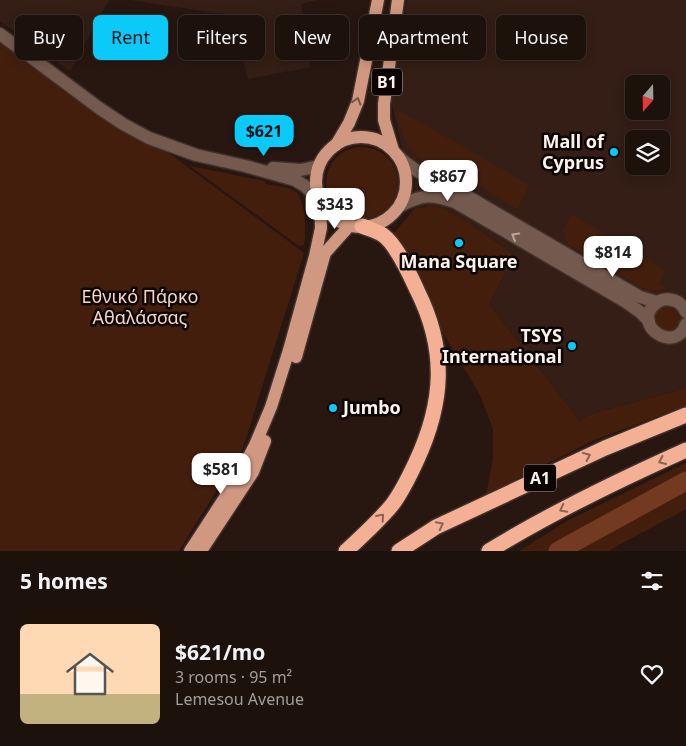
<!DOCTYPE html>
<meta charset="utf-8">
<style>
body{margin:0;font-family:"Noto Sans",sans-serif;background:#2a1f1a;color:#f1f3f6;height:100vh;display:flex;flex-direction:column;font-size:19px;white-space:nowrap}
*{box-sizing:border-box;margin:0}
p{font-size:16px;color:#a09d9d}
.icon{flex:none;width:28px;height:28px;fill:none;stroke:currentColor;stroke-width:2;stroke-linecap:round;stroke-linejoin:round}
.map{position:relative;height:551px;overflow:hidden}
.details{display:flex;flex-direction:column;background:#1d110c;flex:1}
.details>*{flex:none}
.guide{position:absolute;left:15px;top:15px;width:656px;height:45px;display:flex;gap:10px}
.needle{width:32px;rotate:200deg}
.controls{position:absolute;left:625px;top:75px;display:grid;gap:10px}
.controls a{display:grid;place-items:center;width:45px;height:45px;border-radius:8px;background:#1d110c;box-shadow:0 2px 12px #0003,0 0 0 1px #3b312d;font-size:25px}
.price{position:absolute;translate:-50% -42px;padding:0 11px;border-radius:10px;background:#fff;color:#222;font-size:16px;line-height:32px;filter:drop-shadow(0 1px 2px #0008)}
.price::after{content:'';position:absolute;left:50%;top:30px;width:15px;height:11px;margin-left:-8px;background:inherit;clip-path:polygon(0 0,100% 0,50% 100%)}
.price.active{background:#0bcafa;color:#111}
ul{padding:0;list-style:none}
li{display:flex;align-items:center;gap:15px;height:125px;padding:0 20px}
li span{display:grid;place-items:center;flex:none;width:140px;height:100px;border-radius:8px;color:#555}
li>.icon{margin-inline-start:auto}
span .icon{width:60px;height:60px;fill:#fffc;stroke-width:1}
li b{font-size:21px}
h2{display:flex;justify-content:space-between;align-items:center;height:60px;padding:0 20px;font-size:21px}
.tag{padding:0 18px;border-radius:8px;background:#1d110c;box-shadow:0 2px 12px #0003,0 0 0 1px #3b312d;font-size:18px;line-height:45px}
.tag.active{background:#0bcafa;color:#111}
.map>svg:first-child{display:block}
.built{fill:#341e15;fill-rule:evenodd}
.green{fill:#431e0d}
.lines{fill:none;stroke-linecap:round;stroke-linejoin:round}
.river{stroke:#733921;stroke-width:19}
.minor-casing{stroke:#41312b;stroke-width:15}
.major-casing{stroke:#41312b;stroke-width:15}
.highway-casing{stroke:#41312b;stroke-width:18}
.minor{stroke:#74594e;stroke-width:12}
.major{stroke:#d09781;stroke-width:12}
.highway{stroke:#f4b094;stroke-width:15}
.oneway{stroke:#775548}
.oneway2{stroke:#b9a69e}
.oneway3{stroke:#8b6353}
.poi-dot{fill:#0bcafa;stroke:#0b0503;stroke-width:2}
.labels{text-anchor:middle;stroke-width:5;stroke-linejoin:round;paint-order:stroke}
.shield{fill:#0b0503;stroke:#b5aba7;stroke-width:1}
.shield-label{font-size:16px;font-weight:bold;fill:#fef2ed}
.poi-label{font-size:18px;font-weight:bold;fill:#fef2ed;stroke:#0b0503;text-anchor:end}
.park-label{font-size:18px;fill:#f8d3c3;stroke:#0b0503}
</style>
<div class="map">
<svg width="686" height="551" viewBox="0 0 686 551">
<rect width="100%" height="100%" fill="#271710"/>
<!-- built -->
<g class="built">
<path d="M0,0h109l-39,71 -70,-50z"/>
<path d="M130,0h188l-17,4 10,63 -63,12 -14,-63z"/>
<path d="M407,0h279v388l-95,26 -11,7 -91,-117 26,-49 -55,-38 -35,-11 -10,2v-29l-13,-30 -11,-49zM634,84h27v27h-27zM634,139h27v27h-27z"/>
</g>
<!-- green -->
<g class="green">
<path d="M0,34l98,67 206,152 -61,195 -64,103h-179z"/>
<path d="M397,109l133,76 -13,24c-20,-12 -40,-26 -60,-36 -7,-3 -16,-2 -23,-5 -24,-11 -35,-34 -37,-59z"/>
<circle cx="362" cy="183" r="36"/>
<path d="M190,166l75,15 1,3c8,2 20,2 27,6 14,7 13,42 11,55l-5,1z"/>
<path d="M437,206l23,11 55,38 -26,49 91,117 11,-7 95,-26v18l-94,35 -106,54 7,-37v-29l-13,-34 -43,-72 -43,-90 21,-25z"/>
<path d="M572,214l94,57 -7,13 8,4 -9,3h-9l-81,-46 -5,-15z"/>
<circle cx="667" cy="318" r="13"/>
<path d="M686,463v46l-78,42h-89l50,-31z"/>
</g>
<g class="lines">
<!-- river -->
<path class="river" d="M558,551l128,-70"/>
<defs>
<g id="minor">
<path d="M0,34l99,74 24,16 26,14 47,17 49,11 50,14 10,6 15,15"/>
<path d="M397,155c18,18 41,27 63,37l180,105 17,5"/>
<path d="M273,168l28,2 18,-4"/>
<path d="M400,206c23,-12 31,-12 55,-4l171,100 14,10 9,9"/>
<path d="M686,312c-3,-6 -7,-11 -14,-12 -6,-2 -13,0 -18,5 -22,21 22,50 32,19"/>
</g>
<g id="major">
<circle cx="361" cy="182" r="45"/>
<path d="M336,145l13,-22 9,-22 20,-101"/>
<path d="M393,150l-9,-30v-16l14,-104"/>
<path d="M296,357l29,-104 25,-28"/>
<path d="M190,551l47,-72 18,-34 16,-38 18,-57 26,-94 6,-28 -1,-27"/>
<path d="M201,551l52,-79 12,-31"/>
</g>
<g id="highway">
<path d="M346,551c16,-15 32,-29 46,-46 10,-13 17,-28 24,-43 28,-60 31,-112 1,-172 -7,-15 -20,-45 -34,-55 -6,-4 -14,-6 -21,-9"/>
<path d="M399,551l37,-24 169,-79 81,-33"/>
<path d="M489,551c63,-39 130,-71 197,-101"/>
</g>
</defs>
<!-- minor casing -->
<use href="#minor" class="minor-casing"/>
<!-- major casing -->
<use href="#major" class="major-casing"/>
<!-- highway casing -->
<use href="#highway" class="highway-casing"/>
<!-- minor -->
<use href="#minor" class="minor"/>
<!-- major -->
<use href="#major" class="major"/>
<!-- highway -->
<use href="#highway" class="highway"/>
</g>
<!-- one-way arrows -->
<defs><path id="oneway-chevron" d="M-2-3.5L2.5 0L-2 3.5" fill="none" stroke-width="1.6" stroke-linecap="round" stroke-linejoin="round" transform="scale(1.25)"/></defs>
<use class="oneway" href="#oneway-chevron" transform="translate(357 101) rotate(-73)"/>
<use class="oneway2" href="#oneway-chevron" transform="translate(515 236) rotate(-150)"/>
<g class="oneway3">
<use href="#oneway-chevron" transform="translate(587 456) rotate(-25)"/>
<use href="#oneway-chevron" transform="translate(662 461) rotate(156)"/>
<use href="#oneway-chevron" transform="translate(563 509) rotate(153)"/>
<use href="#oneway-chevron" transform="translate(381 517) rotate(-49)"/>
<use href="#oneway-chevron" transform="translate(440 525) rotate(-27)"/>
</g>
<!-- markers -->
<g class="poi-dot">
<circle cx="614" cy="152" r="5"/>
<circle cx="459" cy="243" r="5"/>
<circle cx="572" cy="346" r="5"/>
<circle cx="333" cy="408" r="5"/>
</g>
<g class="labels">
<!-- shield labels -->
<g class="shield">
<rect x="372" y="68.5" width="30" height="27" rx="4"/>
<rect x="524" y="464.5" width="32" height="27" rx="4"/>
</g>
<g class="shield-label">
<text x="387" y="88">B1</text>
<text x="540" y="484">A1</text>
</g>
<!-- poi labels -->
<g class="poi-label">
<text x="604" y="148">Mall of<tspan x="604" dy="21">Cyprus</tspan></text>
<text x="459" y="268" text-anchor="middle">Mana Square</text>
<text x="562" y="342">TSYS<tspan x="562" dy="21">International</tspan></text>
<text x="343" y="414" text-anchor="start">Jumbo</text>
</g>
<!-- park labels -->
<g class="park-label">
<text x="140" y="303">Εθνικό Πάρκο<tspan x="140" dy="21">Αθαλάσσας</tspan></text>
</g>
</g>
</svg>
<div class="controls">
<a><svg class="needle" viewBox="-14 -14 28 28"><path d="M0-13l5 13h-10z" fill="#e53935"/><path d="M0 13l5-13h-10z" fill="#a09d9d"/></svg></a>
<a><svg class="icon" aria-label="layers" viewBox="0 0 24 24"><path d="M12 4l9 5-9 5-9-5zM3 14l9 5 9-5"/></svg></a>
</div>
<b class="price active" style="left:264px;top:157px">$621</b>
<b class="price" style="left:448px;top:202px">$867</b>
<b class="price" style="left:335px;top:230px">$343</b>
<b class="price" style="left:613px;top:278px">$814</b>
<b class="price" style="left:221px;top:495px">$581</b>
<div class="guide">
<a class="tag">Buy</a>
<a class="tag active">Rent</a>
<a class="tag">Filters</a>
<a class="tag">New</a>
<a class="tag">Apartment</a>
<a class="tag">House</a>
</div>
</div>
<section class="details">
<h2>5 homes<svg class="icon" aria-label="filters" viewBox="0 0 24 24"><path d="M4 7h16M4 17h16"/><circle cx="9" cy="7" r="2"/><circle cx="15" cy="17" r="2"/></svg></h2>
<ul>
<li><span style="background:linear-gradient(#ffd9b3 70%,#c2b280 0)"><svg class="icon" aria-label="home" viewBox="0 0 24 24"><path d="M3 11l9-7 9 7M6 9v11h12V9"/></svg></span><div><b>$621/mo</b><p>3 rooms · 95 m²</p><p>Lemesou Avenue</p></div><svg class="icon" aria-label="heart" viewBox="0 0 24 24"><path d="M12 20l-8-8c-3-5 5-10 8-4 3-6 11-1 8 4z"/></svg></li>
</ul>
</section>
